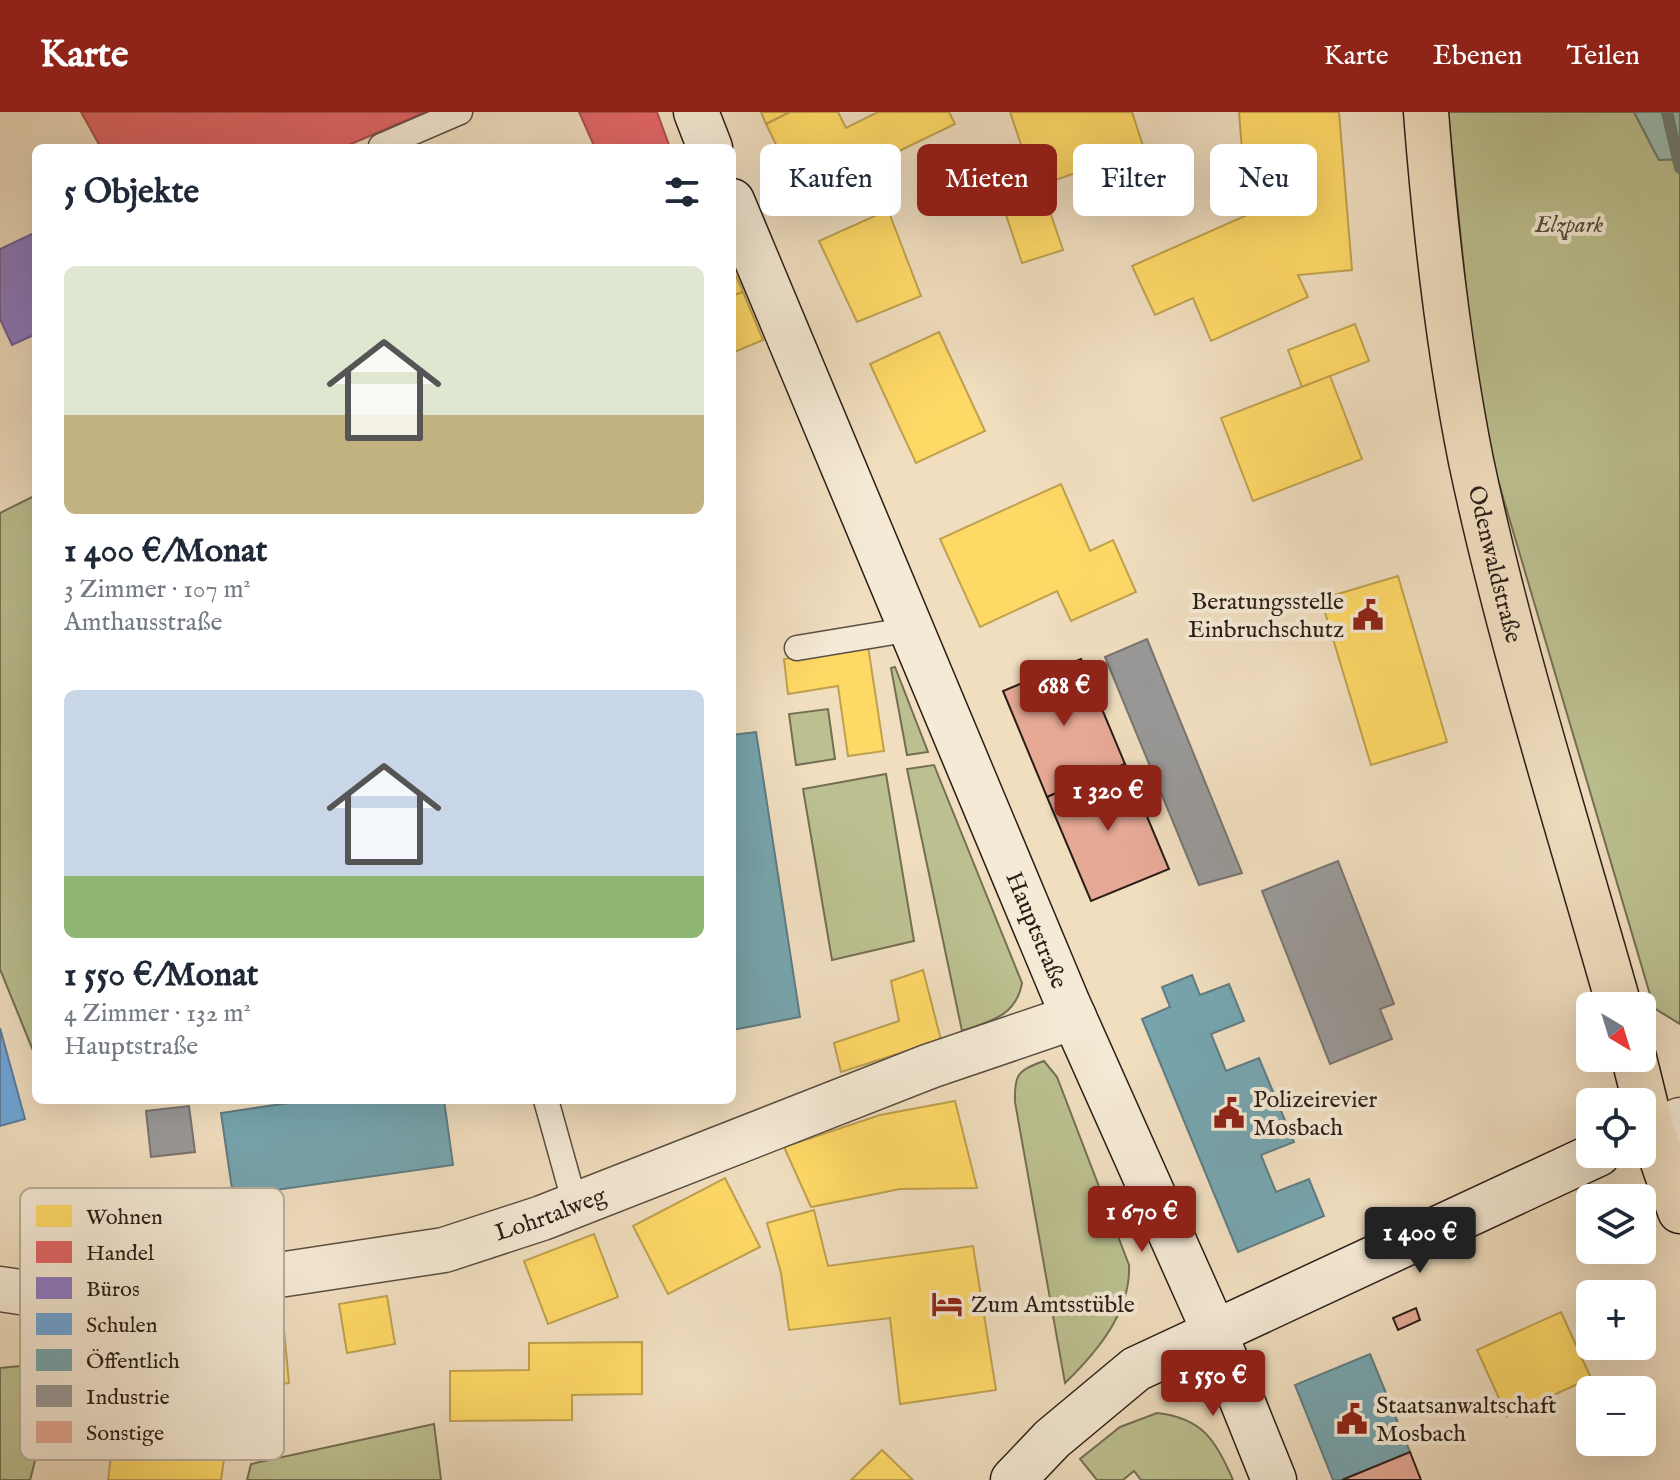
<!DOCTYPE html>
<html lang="de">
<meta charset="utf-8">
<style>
body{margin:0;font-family:"IM FELL English",serif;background:#f2f2f3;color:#1f2937;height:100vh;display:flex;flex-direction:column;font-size:30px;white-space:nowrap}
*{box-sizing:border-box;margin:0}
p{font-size:26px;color:#747a83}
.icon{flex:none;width:44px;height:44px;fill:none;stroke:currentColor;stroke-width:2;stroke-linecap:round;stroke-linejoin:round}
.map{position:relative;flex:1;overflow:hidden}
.details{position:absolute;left:32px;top:32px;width:704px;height:960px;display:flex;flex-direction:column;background:#fff;border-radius:12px;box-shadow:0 8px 32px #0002}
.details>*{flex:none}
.top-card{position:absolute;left:760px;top:32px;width:760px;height:72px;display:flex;gap:16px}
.needle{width:52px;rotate:142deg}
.tools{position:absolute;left:1576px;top:880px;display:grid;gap:16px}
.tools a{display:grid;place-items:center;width:80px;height:80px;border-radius:12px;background:#fff;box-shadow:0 8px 32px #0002;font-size:40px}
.price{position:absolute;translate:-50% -68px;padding:0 18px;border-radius:8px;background:#8f2418;color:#fff;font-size:26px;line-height:52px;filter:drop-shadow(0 2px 4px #0008)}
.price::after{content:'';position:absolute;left:50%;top:48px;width:24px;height:18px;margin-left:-12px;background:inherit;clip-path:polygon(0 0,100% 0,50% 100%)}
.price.on{background:#222;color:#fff}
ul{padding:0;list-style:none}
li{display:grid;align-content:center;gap:16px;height:424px;padding:0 32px}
li span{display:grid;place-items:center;height:248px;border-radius:12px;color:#555}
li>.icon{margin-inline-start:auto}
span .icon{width:144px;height:144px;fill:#fffc;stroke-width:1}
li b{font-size:34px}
h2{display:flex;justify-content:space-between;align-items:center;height:96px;padding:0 32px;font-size:34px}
.chip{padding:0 28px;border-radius:12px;background:#fff;box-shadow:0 8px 32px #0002;font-size:28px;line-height:72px}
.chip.on{background:#8f2418;color:#fff}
header{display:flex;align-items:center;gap:48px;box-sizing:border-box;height:112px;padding:0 40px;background:#8f2418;color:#fff}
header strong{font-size:38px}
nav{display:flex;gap:44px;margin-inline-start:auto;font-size:28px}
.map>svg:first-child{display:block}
.green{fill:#bcc090;stroke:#746f54;stroke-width:2}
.water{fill:#9abcb1;stroke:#6e7d74;stroke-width:2}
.homes{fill:#ffd966;stroke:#bfa14f;stroke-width:2}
.shops{fill:#e06666;stroke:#aa504f;stroke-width:2}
.offices{fill:#8e7cc3;stroke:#706090;stroke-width:2}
.schools{fill:#6fa8dc;stroke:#5b7fa1;stroke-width:2}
.public{fill:#76a5af;stroke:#607c82;stroke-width:2}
.industry{fill:#999;stroke:#787472;stroke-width:2}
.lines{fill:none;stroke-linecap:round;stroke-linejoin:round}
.stream{stroke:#6e7d74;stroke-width:12}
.building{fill:#e6a996;stroke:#2b1e18;stroke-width:2}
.lane-casing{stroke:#5c4e42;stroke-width:27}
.street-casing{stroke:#5c4e42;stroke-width:47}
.secondary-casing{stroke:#2b1e18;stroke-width:47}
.primary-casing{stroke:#2b1e18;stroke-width:47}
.lane{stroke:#f5ead5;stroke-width:24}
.street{stroke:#f5ead5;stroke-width:44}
.secondary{stroke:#f5ead5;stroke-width:44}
.primary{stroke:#f0debf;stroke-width:44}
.labels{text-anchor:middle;stroke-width:8;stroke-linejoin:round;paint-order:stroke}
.park-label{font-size:24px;font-style:italic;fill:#564f3c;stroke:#f5ead5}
.street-label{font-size:24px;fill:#2b1e18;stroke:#f5ead5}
.poi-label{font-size:24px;fill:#2b1e18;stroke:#f5ead5;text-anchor:start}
.key{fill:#f5ead5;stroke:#b8ad9c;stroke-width:2}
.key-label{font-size:22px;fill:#2b1e18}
</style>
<header>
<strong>Karte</strong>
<nav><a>Karte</a><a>Ebenen</a><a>Teilen</a></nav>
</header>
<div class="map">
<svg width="1680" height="1368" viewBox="0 0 1680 1368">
<rect width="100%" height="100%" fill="#f0debf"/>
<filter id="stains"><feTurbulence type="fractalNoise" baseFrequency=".0025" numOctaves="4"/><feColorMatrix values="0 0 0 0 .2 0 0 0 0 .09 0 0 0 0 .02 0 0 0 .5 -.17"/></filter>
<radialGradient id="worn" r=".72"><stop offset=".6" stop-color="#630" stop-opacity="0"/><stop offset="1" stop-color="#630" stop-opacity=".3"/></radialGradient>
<!-- green -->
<g class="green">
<path d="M1448,0h186l25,48 21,-1v865l-26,-16 -175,-592z"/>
<path d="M36,383v563l-36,-89v-456z"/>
<path d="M895,555l33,85 -21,3 -16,-87z"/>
<path d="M828,597l7,50 -39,6 -7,-51z"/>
<path d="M934,653l88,218c-6,33 -31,38 -60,48l-55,-262z"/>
<path d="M886,662l28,167 -82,19 -29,-171z"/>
<path d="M1044,949l13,16 72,188c2,47 -32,87 -64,118l-50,-281c-1,-28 3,-32 29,-41z"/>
<path d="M61,1250l-31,118h-30v-112z"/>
<path d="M1157,1301c45,5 59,27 76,67h-92l-7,-9 -11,9h-26l-17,-21 40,-32z"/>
<path d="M434,1312l7,56h-194l4,-16z"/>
</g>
<!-- water -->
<path class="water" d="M1634,0h46v47l-21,1z"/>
<!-- homes -->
<g class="homes">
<path d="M761,0h29l-24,12z"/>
<path d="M790,0h48l8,16 32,-16h71l6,12 -153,74 -36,-74z"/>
<path d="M1010,0h122l12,37 -103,36 22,65 -41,13 -18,-54 35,-11z"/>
<path d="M1239,0h100l13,158 -54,5 10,22 -97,44 -18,-43 -38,17 -23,-49 115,-51z"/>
<path d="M888,98l33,86 -64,26 -38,-81z"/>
<path d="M732,154l11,26 -11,4z"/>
<path d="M743,180l20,48 -31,13v-57z"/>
<path d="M1355,212l14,37 -67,26 -14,-37z"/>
<path d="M939,220l46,99 -69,32 -46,-99z"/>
<path d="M1330,264l32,83 -109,42 -32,-83z"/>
<path d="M1061,372l29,67 23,-11 23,52 -65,29 -14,-30 -77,36 -40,-88z"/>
<path d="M1398,464l49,166 -76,23 -50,-166z"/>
<path d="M868,534l16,105 -36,5 -10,-70 -50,8 -4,-35z"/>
<path d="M923,858l18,70 -100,32 -7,-29 65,-22 -8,-40z"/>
<path d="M955,989l22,87 -77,1 -89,18 -27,-60 96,-32z"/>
<path d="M725,1066l35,69 -92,47 -35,-68z"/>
<path d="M814,1098l14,56 145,-20 23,144 -96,14 -10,-86 -101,12 -8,-57 -14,-50z"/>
<path d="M594,1122l24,63 -70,27 -24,-63z"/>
<path d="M387,1184l8,48 -48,9 -8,-49z"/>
<path d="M1561,1200l30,66 -84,38 -30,-66z"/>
<path d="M284,1218l5,53 -114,11 -4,-46 59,-5 -1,-8z"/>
<path d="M642,1230v52l-70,1v25l-122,1v-50l79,-1v-27z"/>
<path d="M114,1319l112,15 -5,34h-113z"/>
<path d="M882,1338l31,30h-62z"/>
</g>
<!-- shops -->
<g class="shops">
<path d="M81,0h344l-83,36h-241z"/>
<path d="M579,0h78l12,33 -74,3z"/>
</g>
<!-- offices -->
<path class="offices" d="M36,120v102l-24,11 -12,-26v-70z"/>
<!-- schools -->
<path class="schools" d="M0,916l25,91 -25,7z"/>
<!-- public -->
<g class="public">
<path d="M756,620l44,285 -68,13v-295z"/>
<path d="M1192,863l8,20 29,-11 15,37 -33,13 15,37 33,-13 35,84 -33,13 15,37 33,-13 15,37 -86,36 -96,-233 28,-12 -8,-20z"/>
<path d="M309,988h135l9,65 -220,31 -12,-83z"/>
<path d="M1370,1242l40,98 -68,28h-9l-38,-95z"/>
</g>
<!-- industry -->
<g class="industry">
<path d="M1147,527l95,234 -43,12 -94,-228z"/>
<path d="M1338,749l56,143 -14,5 12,30 -62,25 -68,-173z"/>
<path d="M189,994l6,46 -44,5 -5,-46z"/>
</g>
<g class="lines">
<!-- stream -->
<path class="stream" d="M1667,0l13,56"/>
</g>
<!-- building -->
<g class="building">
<path d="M1081,547l44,105 -78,33 -44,-106z"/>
<path d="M1125,652l44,105 -78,32 -44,-104z"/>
<path d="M1416,1196l4,12 -22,10 -5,-12z"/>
<path d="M1410,1340l11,28h-79z"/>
</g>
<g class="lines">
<defs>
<g id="lane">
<path d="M381,34l79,-34"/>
<path d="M797,536l115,-19"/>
<path d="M546,988l29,104"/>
</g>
<g id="street">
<path d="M1652,1019l28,-11"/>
<path id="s1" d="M0,1177l47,7 140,-7 257,-39 98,-32 388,-152 144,-49"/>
</g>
<g id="secondary">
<path d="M696,0l14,36"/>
<path id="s2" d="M732,89l336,803 146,327 60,149"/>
<path d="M1013,1368l39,-41 84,-70 462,-215"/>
</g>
<g id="primary">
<path id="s3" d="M1426,0c9,117 22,234 45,349 39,184 97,364 148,545"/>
<path d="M1634,946l18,73 28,80"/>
</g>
</defs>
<!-- lane casing -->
<use href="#lane" class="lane-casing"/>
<!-- street casing -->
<use href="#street" class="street-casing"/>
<!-- secondary casing -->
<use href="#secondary" class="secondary-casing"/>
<!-- primary casing -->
<use href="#primary" class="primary-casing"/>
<!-- lane -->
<use href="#lane" class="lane"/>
<!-- street -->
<use href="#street" class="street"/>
<!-- secondary -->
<use href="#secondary" class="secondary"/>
<!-- primary -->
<use href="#primary" class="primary"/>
</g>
<!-- icons -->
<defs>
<symbol id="civic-bare" viewBox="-9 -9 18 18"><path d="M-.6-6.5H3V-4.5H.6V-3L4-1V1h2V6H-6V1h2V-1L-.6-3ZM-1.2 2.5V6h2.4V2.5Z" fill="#8f2418" stroke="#f5ead5" stroke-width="2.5" paint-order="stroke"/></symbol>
<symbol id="hotel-bare" viewBox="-9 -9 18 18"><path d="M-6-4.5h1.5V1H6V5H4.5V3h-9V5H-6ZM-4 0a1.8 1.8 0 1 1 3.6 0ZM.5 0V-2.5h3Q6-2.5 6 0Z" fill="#8f2418" stroke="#f5ead5" stroke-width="2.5" paint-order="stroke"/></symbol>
</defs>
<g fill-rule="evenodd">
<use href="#civic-bare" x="1346" y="481" width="44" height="44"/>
<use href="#civic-bare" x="1207" y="979" width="44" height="44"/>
<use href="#hotel-bare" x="925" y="1170" width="44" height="44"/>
<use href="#civic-bare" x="1330" y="1285" width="44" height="44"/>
</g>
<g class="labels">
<!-- park labels -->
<g class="park-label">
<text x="1569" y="120">Elzpark</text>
</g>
<!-- street labels -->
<g class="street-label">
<text dy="8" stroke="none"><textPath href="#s3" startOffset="458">Odenwaldstraße</textPath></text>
<text dy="8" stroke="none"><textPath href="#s2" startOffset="790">Hauptstraße</textPath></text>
<text dy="8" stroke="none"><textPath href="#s1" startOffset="560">Lohrtalweg</textPath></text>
</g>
<!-- poi labels -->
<g class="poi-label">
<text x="1344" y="497" text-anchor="end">Beratungsstelle<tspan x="1344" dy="28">Einbruchschutz</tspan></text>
<text x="1253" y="995">Polizeirevier<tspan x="1253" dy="28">Mosbach</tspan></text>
<text x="971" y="1200">Zum Amtsstüble</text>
<text x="1376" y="1301">Staatsanwaltschaft<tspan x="1376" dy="28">Mosbach</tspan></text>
</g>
</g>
<!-- legend -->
<rect x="20" y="1076" width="264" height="272" rx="12" class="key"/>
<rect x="36" y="1093" width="36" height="22" fill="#ffd966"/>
<rect x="36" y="1129" width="36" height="22" fill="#e06666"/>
<rect x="36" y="1165" width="36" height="22" fill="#8e7cc3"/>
<rect x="36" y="1201" width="36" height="22" fill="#6fa8dc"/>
<rect x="36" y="1237" width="36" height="22" fill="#76a5af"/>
<rect x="36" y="1273" width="36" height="22" fill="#999"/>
<rect x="36" y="1309" width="36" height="22" fill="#e6a996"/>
<g class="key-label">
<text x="86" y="1112">Wohnen</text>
<text x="86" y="1148">Handel</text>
<text x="86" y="1184">Büros</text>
<text x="86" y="1220">Schulen</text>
<text x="86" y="1256">Öffentlich</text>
<text x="86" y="1292">Industrie</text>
<text x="86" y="1328">Sonstige</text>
</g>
<rect width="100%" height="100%" filter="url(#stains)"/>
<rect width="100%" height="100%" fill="url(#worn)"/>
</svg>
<div class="tools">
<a><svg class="needle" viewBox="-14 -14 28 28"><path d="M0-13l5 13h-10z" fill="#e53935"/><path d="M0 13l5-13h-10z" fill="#747a83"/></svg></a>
<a><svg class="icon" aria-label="locate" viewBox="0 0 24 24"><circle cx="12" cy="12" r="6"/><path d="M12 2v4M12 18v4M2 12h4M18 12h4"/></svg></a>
<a><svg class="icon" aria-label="layers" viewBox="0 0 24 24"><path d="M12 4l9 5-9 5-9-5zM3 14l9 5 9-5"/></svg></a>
<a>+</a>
<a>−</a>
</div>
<b class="price" style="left:1064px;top:616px">688 €</b>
<b class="price" style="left:1108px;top:721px">1 320 €</b>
<b class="price" style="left:1142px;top:1142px">1 670 €</b>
<b class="price on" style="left:1420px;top:1163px">1 400 €</b>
<b class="price" style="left:1213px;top:1306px">1 550 €</b>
<div class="top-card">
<a class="chip">Kaufen</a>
<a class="chip on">Mieten</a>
<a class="chip">Filter</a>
<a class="chip">Neu</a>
</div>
<section class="details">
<h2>5 Objekte<svg class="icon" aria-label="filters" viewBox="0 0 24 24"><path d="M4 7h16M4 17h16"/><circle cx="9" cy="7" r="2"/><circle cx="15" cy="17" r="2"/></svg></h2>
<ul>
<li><span style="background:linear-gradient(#dfe7d0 60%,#c2b280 0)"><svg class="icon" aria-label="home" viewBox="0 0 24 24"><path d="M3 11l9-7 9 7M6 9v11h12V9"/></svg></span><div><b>1 400 €/Monat</b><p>3 Zimmer · 107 m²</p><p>Amthausstraße</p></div></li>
<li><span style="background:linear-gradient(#c9d6e8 75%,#8fb573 0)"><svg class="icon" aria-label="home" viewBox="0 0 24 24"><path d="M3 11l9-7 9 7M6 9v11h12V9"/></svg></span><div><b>1 550 €/Monat</b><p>4 Zimmer · 132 m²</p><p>Hauptstraße</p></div></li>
</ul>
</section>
</div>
